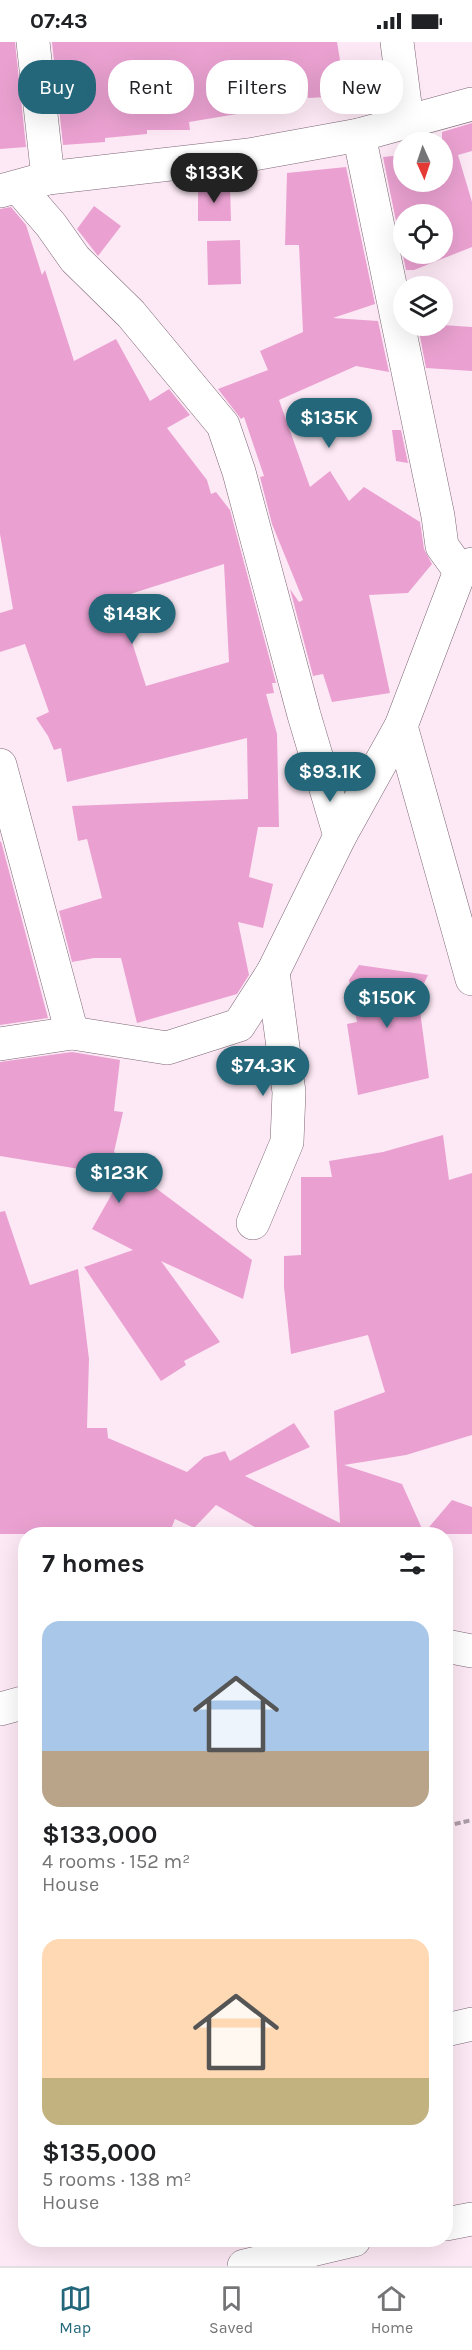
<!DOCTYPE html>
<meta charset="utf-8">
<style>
body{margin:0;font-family:Karla,sans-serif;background:#f2f2f2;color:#202124;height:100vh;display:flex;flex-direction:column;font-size:22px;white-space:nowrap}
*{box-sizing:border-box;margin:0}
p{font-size:20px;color:#757577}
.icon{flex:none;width:33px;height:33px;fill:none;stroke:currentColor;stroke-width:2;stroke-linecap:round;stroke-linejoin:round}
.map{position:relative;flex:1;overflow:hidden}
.details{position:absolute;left:18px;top:1485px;width:435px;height:720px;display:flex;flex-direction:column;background:#fff;border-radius:24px;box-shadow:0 6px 24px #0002}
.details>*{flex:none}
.guide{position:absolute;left:18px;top:18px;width:436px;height:54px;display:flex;gap:12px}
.needle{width:39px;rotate:177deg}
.buttons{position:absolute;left:393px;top:90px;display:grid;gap:12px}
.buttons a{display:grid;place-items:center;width:60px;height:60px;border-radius:50%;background:#fff;box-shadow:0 6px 24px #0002;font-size:30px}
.price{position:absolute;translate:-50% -51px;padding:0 14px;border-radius:21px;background:#25677a;color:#fff;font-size:20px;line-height:39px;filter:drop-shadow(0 2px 3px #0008)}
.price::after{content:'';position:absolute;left:50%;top:36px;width:18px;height:14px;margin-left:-9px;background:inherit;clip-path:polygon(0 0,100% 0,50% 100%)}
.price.on{background:#222;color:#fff}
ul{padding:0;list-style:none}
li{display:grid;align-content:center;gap:12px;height:318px;padding:0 24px}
li span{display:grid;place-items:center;height:186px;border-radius:18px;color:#555}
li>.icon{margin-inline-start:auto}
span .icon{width:108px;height:108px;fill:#fffc;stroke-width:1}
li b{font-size:26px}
h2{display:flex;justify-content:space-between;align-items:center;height:72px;padding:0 24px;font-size:26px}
.pill{padding:0 21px;border-radius:24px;background:#fff;box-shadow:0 6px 24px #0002;font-size:21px;line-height:54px}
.pill.on{background:#25677a;color:#fff}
.status{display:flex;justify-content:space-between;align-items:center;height:42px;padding:0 30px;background:#fff;direction:ltr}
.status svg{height:16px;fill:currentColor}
.tab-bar{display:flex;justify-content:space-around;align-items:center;height:84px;border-top:2px solid #e0e0e0;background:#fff;font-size:16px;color:#757577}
.tab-bar a{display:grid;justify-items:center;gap:3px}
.tab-bar .on{color:#25677a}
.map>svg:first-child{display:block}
.building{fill:#eaa1d1;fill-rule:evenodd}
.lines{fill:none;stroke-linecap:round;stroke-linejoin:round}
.street-casing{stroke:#7c6674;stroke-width:34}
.path{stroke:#ac9ca5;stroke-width:4;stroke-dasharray:6 3;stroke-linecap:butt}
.street{stroke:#fff;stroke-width:33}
</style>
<div class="status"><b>07:43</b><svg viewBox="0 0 49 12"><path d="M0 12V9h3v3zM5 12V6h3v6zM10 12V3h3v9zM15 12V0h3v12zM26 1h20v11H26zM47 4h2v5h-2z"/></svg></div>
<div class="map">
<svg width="472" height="2224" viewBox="0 0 472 2224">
<rect width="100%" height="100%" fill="#fde9f5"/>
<!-- building -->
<g class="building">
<path d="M0,0h15l11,105 -26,2z"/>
<path d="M52,0h285l9,54 -38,2 -2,-15 -64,23 1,7 -54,9 1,8h-43v4l-42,4v4l-42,3z"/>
<path d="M472,81v28l-14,4 14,47v45l-58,23h-8l-23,-113 21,-2v27h38v-50zM404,172h38v40h-38z"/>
<path d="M345,120l30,142 -42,14 45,3 11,51 -33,-6 -77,34 31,87 20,-16 19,30 15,-14 56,35 4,27 8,15 -24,29 -39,2 21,98 -58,9 -9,-28 -10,2 -23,-87 9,13 4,-2 -31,-76 -12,-47 4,-1 -20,-59 -3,2 -23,-30 50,-19 -8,-19 43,-19 -4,-87h-14l2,-72 59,-6z"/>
<path d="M198,145h32l1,34h-33z"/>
<path d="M94,164l27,20 -23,30 -21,-27z"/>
<path d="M11,165l15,18 16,50 3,-5 29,91 42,-22 34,62 19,-12 21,26 -23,13 40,52 4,14 5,-2 14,18 46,173h-4l2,10 -8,1 11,40 2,93h-21l-9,50 24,7 -10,44 -25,-6 11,53 -12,19 -100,29 -16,-65h-27l-22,4 -13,-51 43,-13 -15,-59 -9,2 -6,-35 176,-7 -1,-61 -180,44 -6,-34 -7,2 -6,-14 -12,-18 13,-6 -24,-68 -25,8v-39l13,-4 -13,-75v-325zM224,522l5,98 -83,24 -28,-88z"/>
<path d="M240,198l1,44 -33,1 -1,-44z"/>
<path d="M442,283l30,2v44l-46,-3 -8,-42z"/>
<path d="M392,388h9l7,33 -12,-2z"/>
<path d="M1,799l47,177 -48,7v-183z"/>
<path d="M359,923l69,10 -10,21 11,82 -71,17 -11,-71 10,-2 -8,-42z"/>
<path d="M72,1010l48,8 -6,51 9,1 -9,40 36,29 -5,-1 107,80 -9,39 -82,-38 59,81 -36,19 2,4 -25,16 -77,-114 49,-17 -41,-21 30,-53 -122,-20v-94z"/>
<path d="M443,1093l6,45 23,-7v262l-66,20 -62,10 58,19 22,49 28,-33 20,7v27h-205l-51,-29 -22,23 -19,-9 -6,15h-169v-322l5,-1 25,74 48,-16 11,90 -2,69h20l1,10 79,34 17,-15 21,-6 5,10 64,-38 16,24 -65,29 95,47 -6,-112 51,-19 -17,-57 -77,19 -7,-67v-31l17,-1v-78h31l-3,-16 54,-9z"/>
</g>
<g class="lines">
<defs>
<g id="street">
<path d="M33,0l15,136"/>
<path d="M397,0l10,78"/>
<path d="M359,93l79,381 4,30 18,25"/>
<path d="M19,146l32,37 24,34 56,55 92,111 16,47 65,243 36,121"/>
<path d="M0,149l48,-13 201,-23 110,-20 113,-31"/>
<path d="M401,684l71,253"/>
<path d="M0,723l72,268"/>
<path d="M0,1002l72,-11 95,15 72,-23 34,-53 67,-136 61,-110 59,-155 12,-7"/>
<path d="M253,1181l34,-81 2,-50 -16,-120"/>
<path d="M446,1604l26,5"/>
<path d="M0,1667l26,-7"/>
<path d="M446,1988l26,-6"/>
<path d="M446,2182l26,-5"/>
<path d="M244,2224l110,-26"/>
</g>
</defs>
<!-- street casing -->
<use href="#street" class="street-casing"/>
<!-- path -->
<path class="path" d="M446,1784l26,-6"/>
<!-- street -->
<use href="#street" class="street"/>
</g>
</svg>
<div class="buttons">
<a><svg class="needle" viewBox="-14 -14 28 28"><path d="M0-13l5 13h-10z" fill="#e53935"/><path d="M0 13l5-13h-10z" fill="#757577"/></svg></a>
<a><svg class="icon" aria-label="locate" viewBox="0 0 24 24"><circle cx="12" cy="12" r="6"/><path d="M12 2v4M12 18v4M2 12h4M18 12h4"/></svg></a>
<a><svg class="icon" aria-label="layers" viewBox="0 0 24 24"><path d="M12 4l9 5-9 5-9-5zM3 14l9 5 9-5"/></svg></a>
</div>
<b class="price on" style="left:214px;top:162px">$133K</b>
<b class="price" style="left:329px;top:407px">$135K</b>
<b class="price" style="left:132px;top:603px">$148K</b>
<b class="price" style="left:330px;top:761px">$93.1K</b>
<b class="price" style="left:387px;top:987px">$150K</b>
<b class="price" style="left:263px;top:1055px">$74.3K</b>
<b class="price" style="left:119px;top:1162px">$123K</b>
<div class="guide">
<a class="pill on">Buy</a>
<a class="pill">Rent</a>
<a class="pill">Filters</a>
<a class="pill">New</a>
</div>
<section class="details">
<h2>7 homes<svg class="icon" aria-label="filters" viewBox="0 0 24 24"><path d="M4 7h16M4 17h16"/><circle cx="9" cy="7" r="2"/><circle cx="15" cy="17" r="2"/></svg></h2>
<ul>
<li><span style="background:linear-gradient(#a9c7e8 70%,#b9a48a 0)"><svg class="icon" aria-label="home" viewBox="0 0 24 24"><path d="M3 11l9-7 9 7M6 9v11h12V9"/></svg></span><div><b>$133,000</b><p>4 rooms · 152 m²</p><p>House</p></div></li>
<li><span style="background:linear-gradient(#ffd9b3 75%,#c2b280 0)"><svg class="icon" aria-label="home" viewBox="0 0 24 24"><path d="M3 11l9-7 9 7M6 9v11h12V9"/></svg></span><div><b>$135,000</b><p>5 rooms · 138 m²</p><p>House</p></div></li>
</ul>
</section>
</div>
<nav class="tab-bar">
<a class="on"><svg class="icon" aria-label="map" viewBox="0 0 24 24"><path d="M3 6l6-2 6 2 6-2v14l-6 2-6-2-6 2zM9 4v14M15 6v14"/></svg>Map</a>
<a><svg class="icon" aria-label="saved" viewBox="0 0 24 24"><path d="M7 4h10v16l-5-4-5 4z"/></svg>Saved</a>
<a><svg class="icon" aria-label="home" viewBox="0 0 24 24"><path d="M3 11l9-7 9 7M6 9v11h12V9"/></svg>Home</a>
</nav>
